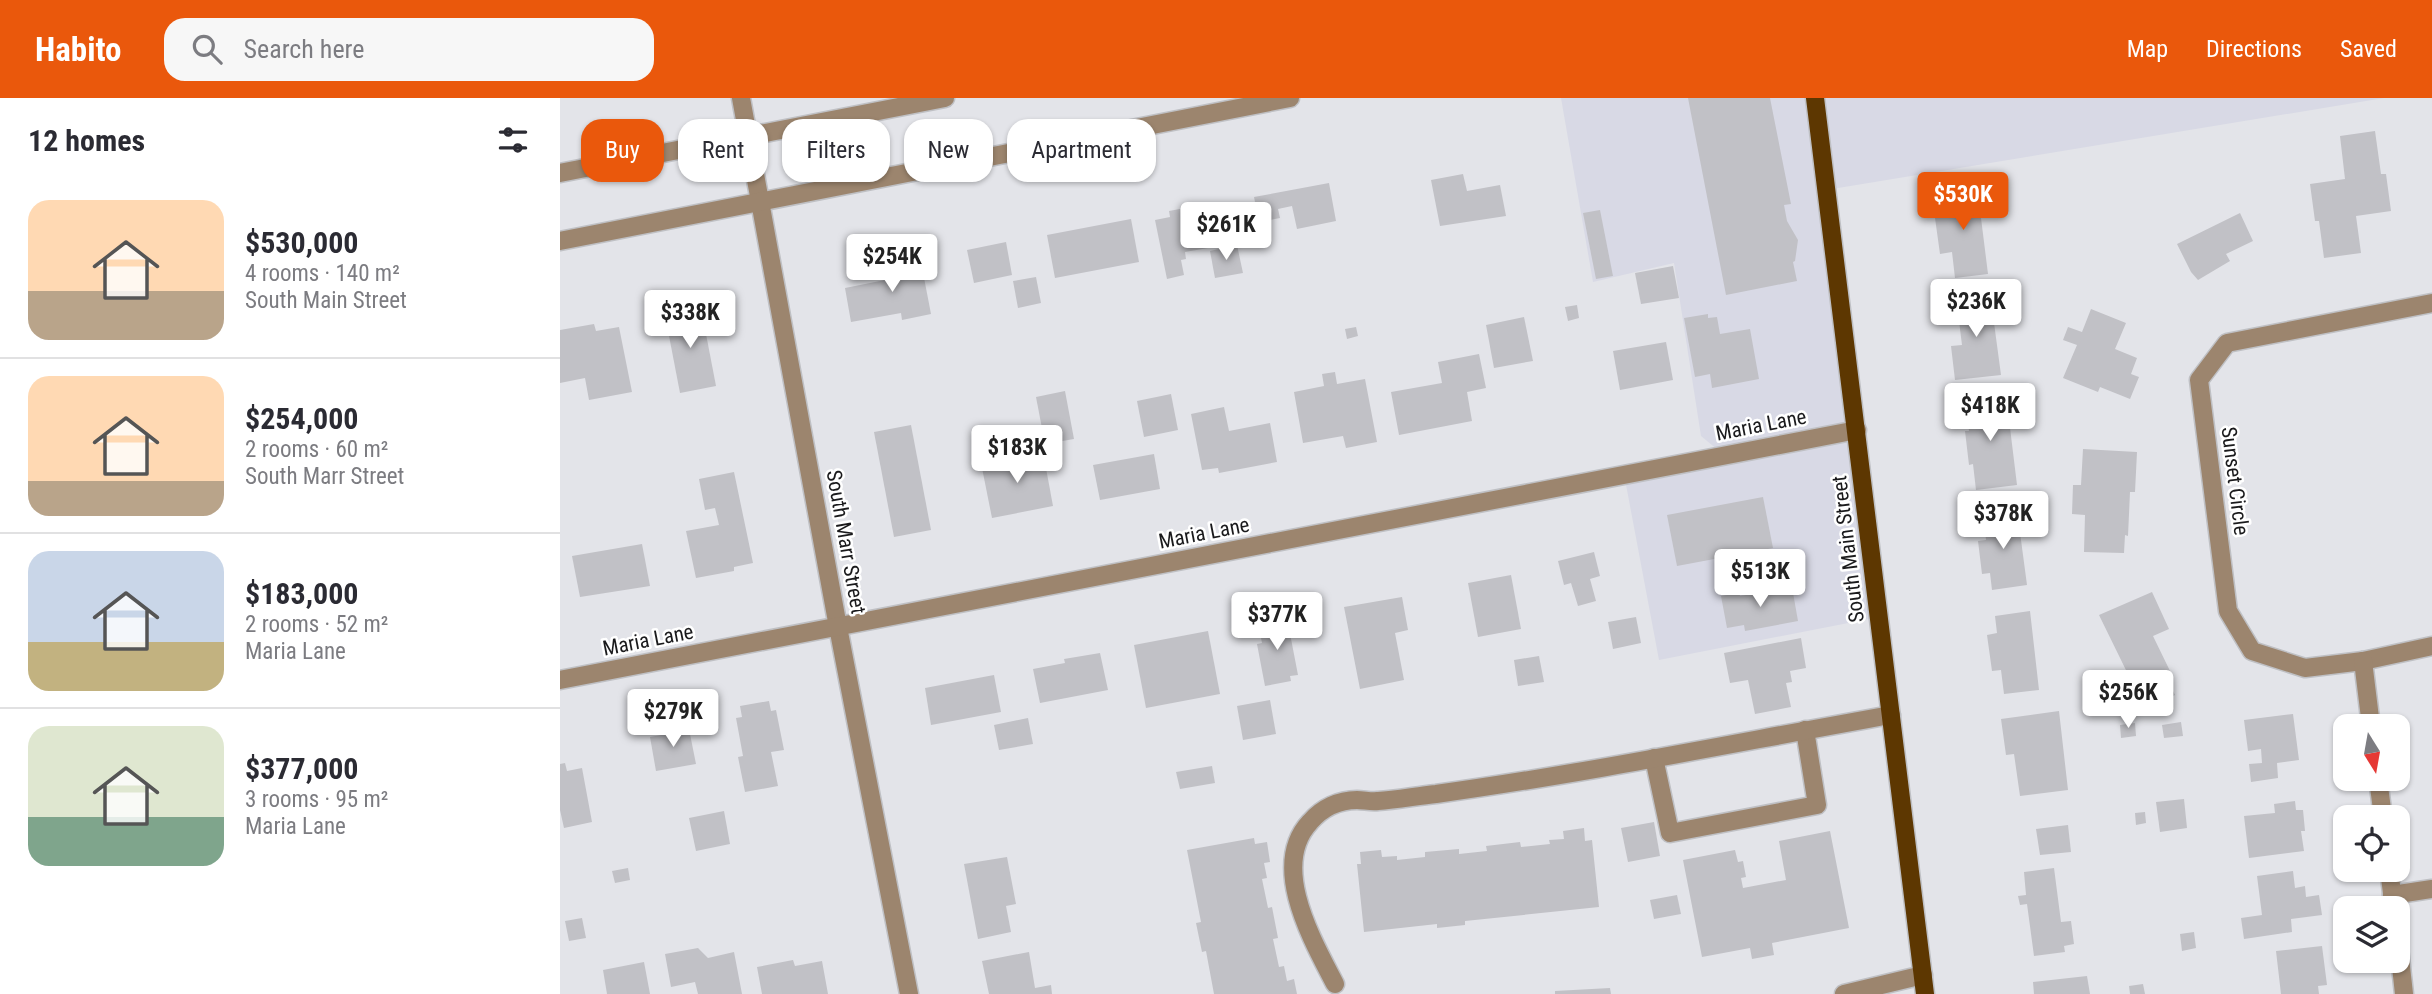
<!DOCTYPE html>
<meta charset="utf-8">
<style>
body{margin:0;font-family:"Roboto Condensed",sans-serif;background:#f7f7f7;color:#2b2b33;height:100vh;display:flex;flex-direction:column;font-size:26px;white-space:nowrap}
*{box-sizing:border-box;margin:0}
p{font-size:23px;color:#7c7c81}
.icon{flex:none;width:38px;height:38px;fill:none;stroke:currentColor;stroke-width:2;stroke-linecap:round;stroke-linejoin:round}
.map{position:relative;flex:1;overflow:hidden}
.side{display:flex;flex-direction:column;background:#fff;width:560px}
.side>*{flex:none}
.guide{position:absolute;left:21px;top:21px;width:665px;height:63px;display:flex;gap:14px}
.needle{width:46px;rotate:169deg}
.tools{position:absolute;left:1773px;top:616px;display:grid;gap:14px}
.tools a{display:grid;place-items:center;width:77px;height:77px;border-radius:14px;background:#fff;box-shadow:0 2px 5px #0004;font-size:35px}
.price{position:absolute;translate:-50% -60px;padding:0 16px;border-radius:7px;background:#fff;color:#222;font-size:23px;line-height:46px;filter:drop-shadow(0 2px 4px #0008)}
.price::after{content:'';position:absolute;left:50%;top:42px;width:21px;height:16px;margin-left:-10px;background:inherit;clip-path:polygon(0 0,100% 0,50% 100%)}
.price.selected{background:#ea580c;color:#fff}
ul{padding:0;list-style:none}
li{display:flex;align-items:center;gap:21px;height:175px;padding:0 28px}
li+li{border-top:2px solid #e1e1e2}
li span{display:grid;place-items:center;flex:none;width:196px;height:140px;border-radius:21px;color:#555}
li>.icon{margin-inline-start:auto}
span .icon{width:84px;height:84px;fill:#fffc;stroke-width:1}
li b{font-size:30px}
h2{display:flex;justify-content:space-between;align-items:center;height:84px;padding:0 28px;font-size:30px}
.chip{padding:0 24px;border-radius:21px;background:#fff;box-shadow:0 2px 5px #0004;font-size:24px;line-height:63px}
.chip.selected{background:#ea580c;color:#fff}
header{display:flex;align-items:center;gap:42px;box-sizing:border-box;height:98px;padding:0 35px;background:#ea580c;color:#fff}
header strong{font-size:33px}
nav{display:flex;gap:38px;margin-inline-start:auto;font-size:24px}
.search{width:490px;height:63px;background:#f7f7f7;display:flex;align-items:center;gap:18px;box-sizing:border-box;padding:0 24px;border-radius:21px;color:#7c7c81;font-size:26px}
main{display:flex;flex:1;min-height:0}
.map>svg:first-child{display:block}
.built{fill:#d8d9e5}
.building{fill:#c1c1c6}
.lines{fill:none;stroke-linecap:round;stroke-linejoin:round}
.minor-casing{stroke:#bfc0c4;stroke-width:21}
.major-casing{stroke:#bfc0c4;stroke-width:21}
.minor{stroke:#9c856e;stroke-width:18}
.major{stroke:#5d3701;stroke-width:18}
.labels{text-anchor:middle;stroke-width:5;stroke-linejoin:round;paint-order:stroke}
.street-label{font-size:21px;fill:#1a1a1c;stroke:#fff}
</style>
<header>
<strong>Habito</strong>
<div class="search"><svg class="icon" aria-label="search" viewBox="0 0 24 24"><circle cx="10" cy="10" r="6"/><path d="M15 15l6 6"/></svg>Search here</div>
<nav><a>Map</a><a>Directions</a><a>Saved</a></nav>
</header>
<main>
<section class="side">
<h2>12 homes<svg class="icon" aria-label="filters" viewBox="0 0 24 24"><path d="M4 7h16M4 17h16"/><circle cx="9" cy="7" r="2"/><circle cx="15" cy="17" r="2"/></svg></h2>
<ul>
<li><span style="background:linear-gradient(#ffd9b3 65%,#b9a48a 0)"><svg class="icon" aria-label="home" viewBox="0 0 24 24"><path d="M3 11l9-7 9 7M6 9v11h12V9"/></svg></span><div><b>$530,000</b><p>4 rooms · 140 m²</p><p>South Main Street</p></div></li>
<li><span style="background:linear-gradient(#ffd9b3 75%,#b9a48a 0)"><svg class="icon" aria-label="home" viewBox="0 0 24 24"><path d="M3 11l9-7 9 7M6 9v11h12V9"/></svg></span><div><b>$254,000</b><p>2 rooms · 60 m²</p><p>South Marr Street</p></div></li>
<li><span style="background:linear-gradient(#c9d6e8 65%,#c2b280 0)"><svg class="icon" aria-label="home" viewBox="0 0 24 24"><path d="M3 11l9-7 9 7M6 9v11h12V9"/></svg></span><div><b>$183,000</b><p>2 rooms · 52 m²</p><p>Maria Lane</p></div></li>
<li><span style="background:linear-gradient(#dfe7d0 65%,#7fa58c 0)"><svg class="icon" aria-label="home" viewBox="0 0 24 24"><path d="M3 11l9-7 9 7M6 9v11h12V9"/></svg></span><div><b>$377,000</b><p>3 rooms · 95 m²</p><p>Maria Lane</p></div></li>
</ul>
</section>
<div class="map">
<svg width="1872" height="896" viewBox="0 0 1872 896">
<rect width="100%" height="100%" fill="#e3e4e9"/>
<!-- built -->
<path class="built" d="M1001,0h823l-558,92 53,427 -220,43 -35,-186 100,-19 -23,-19 -27,-173 -81,19z"/>
<!-- building -->
<g class="building">
<path d="M1128,0h82l21,106 -7,1 3,16 11,19 -3,21 -2,1 4,19 -71,14z"/>
<path d="M1815,33l6,43h5l5,37 -35,5 5,37 -37,5 -5,-37h-4l-5,-37 35,-5 -5,-43z"/>
<path d="M903,76l4,17 33,-6 6,31 -66,10 -9,-46z"/>
<path d="M769,85l7,38 -39,8 -5,-23 -14,3 2,9 -21,4 -5,-25z"/>
<path d="M1417,88l11,88 -33,4 -3,-26 -12,2 -5,-36 13,-1 -4,-27z"/>
<path d="M625,110l1,6 15,-3 7,37 -23,4 1,7 -5,1 3,15 -17,4 -12,-59 15,-3 -1,-6z"/>
<path d="M1040,112l13,66 -17,3 -13,-66z"/>
<path d="M1680,115l13,28 -27,13 4,7 -32,19 -7,-8 -14,-28z"/>
<path d="M571,121l8,43 -84,16 -8,-43z"/>
<path d="M446,144l6,33 -38,8 -7,-33z"/>
<path d="M677,147l6,28 -28,5 -5,-27z"/>
<path d="M360,159l11,57 -29,6 -1,-7 -50,9 -6,-34 45,-9 -3,-16z"/>
<path d="M1113,168l6,32 -38,6 -6,-31z"/>
<path d="M476,179l5,26 -23,5 -5,-27z"/>
<path d="M1430,195l11,82 -46,5 -4,-34 11,-1 -6,-48z"/>
<path d="M1017,207l2,13 -11,3 -3,-14z"/>
<path d="M141,210l15,78 -36,7 -15,-78z"/>
<path d="M1531,211l35,14 -11,26 22,9 -6,16 8,3 -9,22 -30,-12 -2,5 -35,-14 14,-33 -14,-5 5,-13 14,5z"/>
<path d="M1148,216v4l9,-1 3,17 30,-5 9,50 -47,9 -2,-14 -15,3 -11,-59z"/>
<path d="M964,219l9,44 -39,7 -8,-43z"/>
<path d="M34,226l2,7 23,-4 13,65 -43,8 -4,-22 -25,5v-53z"/>
<path d="M796,229l2,9 -11,3 -2,-10z"/>
<path d="M1106,244l7,38 -53,10 -7,-39z"/>
<path d="M919,256l7,34 -19,4 5,29 -73,14 -8,-43 51,-9 -4,-21z"/>
<path d="M775,274l2,12 28,-5 12,63 -31,6 -3,-12 -40,7 -9,-51 30,-6 -2,-12z"/>
<path d="M505,293l9,48 -29,5 -9,-47z"/>
<path d="M611,296l7,36 -34,7 -7,-36z"/>
<path d="M1446,297l11,90 -41,5 -3,-26 -4,1 -4,-34h4l-4,-31z"/>
<path d="M664,309l5,24 41,-8 7,39 -58,11 -1,-5 -16,2 -11,-56z"/>
<path d="M351,327l20,105 -37,7 -20,-105z"/>
<path d="M1523,351l54,3 -2,40h-5l-2,44 -3,-1 -1,18 -40,-1 1,-37 -13,-1 1,-29h8z"/>
<path d="M483,354l10,54 -61,12 -11,-55z"/>
<path d="M594,356l6,35 -60,11 -7,-35z"/>
<path d="M174,374l19,91 -19,4v4l-38,7 -10,-47 33,-6 -4,-17 -10,2 -6,-31z"/>
<path d="M1203,399l10,51 -96,18 -10,-51z"/>
<path d="M1457,412l10,75 -35,5 -2,-17 -8,1 -4,-33 8,-1 -3,-25z"/>
<path d="M82,446l8,42 -70,11 -8,-41z"/>
<path d="M1034,454l6,24 -10,3 6,22 -18,5 -7,-23 -7,2 -6,-24z"/>
<path d="M951,477l10,54 -43,8 -10,-54z"/>
<path d="M1232,489l6,34 -53,10 -1,-6 -17,3 -6,-32 18,-3 1,3z"/>
<path d="M1592,494l17,37 -16,7 17,35 -6,2 11,22 -30,14 -46,-94z"/>
<path d="M842,499l6,33 -13,3 9,47 -44,9 -16,-82z"/>
<path d="M1470,513l9,79 -35,4 -3,-24 -9,1 -5,-36 10,-2 -2,-17z"/>
<path d="M1076,519l5,26 -28,6 -5,-27z"/>
<path d="M727,520l11,57 -8,1 1,5 -26,5 -8,-42 5,-1 -4,-20z"/>
<path d="M648,533l12,63 -74,14 -12,-63z"/>
<path d="M1241,540l5,30 -16,3 2,11 -6,1 5,24 -36,7 -7,-34 -18,3 -6,-30z"/>
<path d="M540,555l8,37 -68,13 -7,-34 32,-6 -1,-4z"/>
<path d="M979,558l5,26 -26,4 -4,-26z"/>
<path d="M434,577l7,37 -70,13 -6,-37z"/>
<path d="M710,602l6,34 -33,6 -6,-34z"/>
<path d="M209,603l2,10 5,-1 8,40 -13,2 7,34 -33,6 -7,-35 5,-1 -7,-38 6,-1 -2,-11z"/>
<path d="M1499,613l9,79 -48,6 -6,-42 -8,1 -5,-36z"/>
<path d="M1733,616l6,46 -22,3 1,15 -27,4 -2,-18 13,-1 -1,-14 -13,2 -4,-31z"/>
<path d="M468,620l5,26 -34,6 -5,-25z"/>
<path d="M1621,624l2,14 -19,2 -2,-13z"/>
<path d="M1575,625l1,13 -15,2 -1,-13z"/>
<path d="M113,627l1,7 15,-3 7,35 -40,7 -6,-34 11,-2 -1,-7z"/>
<path d="M5,665l2,8 15,-3 10,54 -28,6 -4,-18v-46z"/>
<path d="M652,668l3,17 -35,6 -4,-17z"/>
<path d="M1624,701l3,29 -27,4 -4,-30z"/>
<path d="M1735,703l1,9h7l2,21h-4l3,20 -55,7 -5,-42 31,-3 -1,-9z"/>
<path d="M164,713l6,33 -34,7 -7,-33z"/>
<path d="M1585,714l1,11 -10,2 -1,-12z"/>
<path d="M1094,724l6,34 -32,6 -7,-34z"/>
<path d="M1508,727l3,27 -31,3 -4,-26z"/>
<path d="M1024,730l1,13 7,-1 7,67 -134,14v4l-28,3v-4l-73,8 -7,-68h4l-1,-12 21,-2 1,7 15,-1v4l28,-3v-5l34,-3v5l28,-3 -1,-5 34,-4 1,5 29,-3 -1,-4 15,-1 -1,-8z"/>
<path d="M1270,733l19,97 -77,15 2,12 -22,4 -2,-11 -48,9 -19,-97 52,-10 3,12 5,-1 3,16 -5,1 2,10 43,-8 -7,-39z"/>
<path d="M694,740l1,6 12,-2 3,20 -6,1 3,15 -5,1 6,29 4,-1 6,31 -5,1 6,28 5,-1 3,15 7,-2 3,15h-83l-8,-43 -4,1 -6,-29 5,-1 -14,-72z"/>
<path d="M447,759l9,47 -10,2 5,26 -33,7 -14,-75z"/>
<path d="M68,770l2,12 -15,3 -3,-12z"/>
<path d="M1494,770l7,54 10,-1 3,23 -10,2 1,6 -31,4 -7,-52 -7,1 -2,-9 8,-1 -2,-23z"/>
<path d="M1733,773l2,17 10,-2 1,11 13,-2 3,20 -31,4 1,13 -48,7 -3,-21 21,-3 -5,-39z"/>
<path d="M1117,797l4,19 -27,5 -4,-19z"/>
<path d="M22,820l4,20 -17,3 -4,-20z"/>
<path d="M1634,834l2,16 -14,3 -2,-17z"/>
<path d="M1762,848l5,39 -9,1 1,8h-38l-5,-43z"/>
<path d="M138,850l10,10 26,-6 8,42h-44l-3,-12 -24,5 -6,-33z"/>
<path d="M469,854l6,36 16,-3 1,9h-63l-7,-33z"/>
<path d="M233,862l2,6 27,-5 6,33h-66l-5,-27z"/>
<path d="M84,864l6,32h-43l-4,-24z"/>
<path d="M1527,878l3,18h-56l-1,-12z"/>
<path d="M1583,886l2,10h-15l-1,-8z"/>
<path d="M1050,890l1,6h-56v-3z"/>
</g>
<g class="lines">
<defs>
<g id="minor">
<path d="M181,0l97,529 71,367"/>
<path d="M0,75l385,-75"/>
<path d="M0,143l730,-143"/>
<path d="M1872,205l-205,40 -28,37 29,231 24,40 53,17 58,-7 69,-15"/>
<path d="M1803,563l8,65"/>
<path d="M0,582l1297,-250"/>
<path d="M1094,660l16,75 147,-28 -12,-75"/>
<path d="M1818,681l5,38"/>
<path d="M1829,772l5,38"/>
<path d="M1832,797l40,-6"/>
<path d="M1838,841l6,55"/>
<path d="M775,886c-22,-43 -66,-118 -25,-162 12,-14 29,-22 47,-22 7,0 14,2 21,1 19,-1 38,-5 58,-7 152,-21 303,-52 455,-79"/>
<path d="M1284,896l79,-19"/>
</g>
<path id="major" d="M1255,0l110,896"/>
</defs>
<!-- minor casing -->
<use href="#minor" class="minor-casing"/>
<!-- major casing -->
<use href="#major" class="major-casing"/>
<!-- minor -->
<use href="#minor" class="minor"/>
<!-- major -->
<use href="#major" class="major"/>
</g>
<g class="labels">
<!-- street labels -->
<g class="street-label">
<text transform="translate(1201 327) rotate(-11)" y="7">Maria Lane</text>
<text transform="translate(1675 383) rotate(83)" y="7">Sunset Circle</text>
<text transform="translate(644 435) rotate(-11)" y="7">Maria Lane</text>
<text transform="translate(286 444) rotate(80)" y="7">South Marr Street</text>
<text transform="translate(1288 451) rotate(-97)" y="7">South Main Street</text>
<text transform="translate(88 542) rotate(-11)" y="7">Maria Lane</text>
</g>
</g>
</svg>
<div class="tools">
<a><svg class="needle" viewBox="-14 -14 28 28"><path d="M0-13l5 13h-10z" fill="#e53935"/><path d="M0 13l5-13h-10z" fill="#7c7c81"/></svg></a>
<a><svg class="icon" aria-label="locate" viewBox="0 0 24 24"><circle cx="12" cy="12" r="6"/><path d="M12 2v4M12 18v4M2 12h4M18 12h4"/></svg></a>
<a><svg class="icon" aria-label="layers" viewBox="0 0 24 24"><path d="M12 4l9 5-9 5-9-5zM3 14l9 5 9-5"/></svg></a>
</div>
<b class="price selected" style="left:1403px;top:134px">$530K</b>
<b class="price" style="left:666px;top:164px">$261K</b>
<b class="price" style="left:332px;top:196px">$254K</b>
<b class="price" style="left:1416px;top:241px">$236K</b>
<b class="price" style="left:130px;top:252px">$338K</b>
<b class="price" style="left:1430px;top:345px">$418K</b>
<b class="price" style="left:457px;top:387px">$183K</b>
<b class="price" style="left:1443px;top:453px">$378K</b>
<b class="price" style="left:1200px;top:511px">$513K</b>
<b class="price" style="left:717px;top:554px">$377K</b>
<b class="price" style="left:1568px;top:632px">$256K</b>
<b class="price" style="left:113px;top:651px">$279K</b>
<div class="guide">
<a class="chip selected">Buy</a>
<a class="chip">Rent</a>
<a class="chip">Filters</a>
<a class="chip">New</a>
<a class="chip">Apartment</a>
</div>
</div>
</main>
